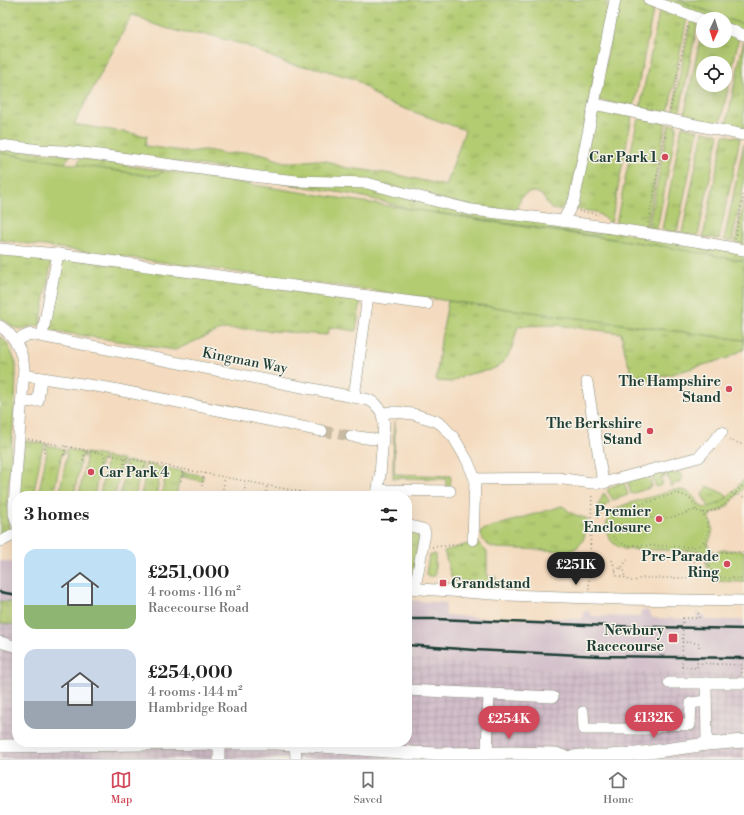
<!DOCTYPE html>
<meta charset="utf-8">
<style>
body{margin:0;font-family:"Libre Bodoni",serif;background:#f2f2f2;color:#222;height:100vh;display:flex;flex-direction:column;font-size:15px;white-space:nowrap}
*{box-sizing:border-box;margin:0}
p{font-size:13px;color:#767676}
.icon{flex:none;width:22px;height:22px;fill:none;stroke:currentColor;stroke-width:2;stroke-linecap:round;stroke-linejoin:round}
.map{position:relative;flex:1;overflow:hidden}
.drawer{position:absolute;left:12px;top:491px;width:400px;height:256px;display:flex;flex-direction:column;background:#fff;border-radius:16px;box-shadow:0 4px 16px #0002}
.drawer>*{flex:none}
.needle{width:26px;rotate:184deg}
.tools{position:absolute;left:696px;top:12px;display:grid;gap:8px}
.tools a{display:grid;place-items:center;width:36px;height:36px;border-radius:50%;background:#fff;box-shadow:0 4px 16px #0002;font-size:20px}
.price{position:absolute;translate:-50% -34px;padding:0 9px;border-radius:14px;background:#d1495b;color:#fff;font-size:13px;line-height:26px;filter:drop-shadow(0 1px 2px #0008)}
.price::after{content:'';position:absolute;left:50%;top:24px;width:12px;height:9px;margin-left:-6px;background:inherit;clip-path:polygon(0 0,100% 0,50% 100%)}
.price.active{background:#222;color:#fff}
ul{padding:0;list-style:none}
li{display:flex;align-items:center;gap:12px;height:100px;padding:0 12px}
li span{display:grid;place-items:center;flex:none;width:112px;height:80px;border-radius:12px;color:#555}
li>.icon{margin-inline-start:auto}
span .icon{width:48px;height:48px;fill:#fffc;stroke-width:1}
li b{font-size:17px}
h2{display:flex;justify-content:space-between;align-items:center;height:48px;padding:0 12px;font-size:17px}
.menu{display:flex;justify-content:space-around;align-items:center;height:56px;border-top:1px solid #e0e0e0;background:#fff;font-size:11px;color:#767676}
.menu a{display:grid;justify-items:center;gap:2px}
.menu .active{color:#d1495b}
.map>svg:first-child{display:block}
.industrial{fill:url(#industrial-grid)}
.railway{fill:#d1bdc9}
.grass{fill:url(#grass-tufts);stroke:#698453;fill-rule:evenodd}
.pitch{fill:#b3cc72;stroke:#698453}
.lines{fill:none;stroke-linecap:round;stroke-linejoin:round}
.minor-tunnel{stroke:#c9bba3;stroke-width:11;stroke-dasharray:11 5.5;stroke-linecap:butt}
.minor-casing{stroke:#8a8c7a;stroke-width:12}
.major-casing{stroke:#8a8c7a;stroke-width:14}
.path{stroke:#8a8c7a;stroke-width:1.5;stroke-dasharray:1 3;stroke-linecap:butt}
.minor{stroke:#fff;stroke-width:11}
.major{stroke:#fff;stroke-width:13}
.rail{stroke:#1f3d34;stroke-width:2.5}
.path-bridge{stroke:#8a8c7a;stroke-width:1.5;stroke-dasharray:1 3;stroke-linecap:butt}
.poi-dot{fill:#d1495b;stroke:#f7f3e8;stroke-width:1.5}
.labels{text-anchor:middle;stroke-width:3;stroke-linejoin:round;paint-order:stroke}
.poi-label{font-size:14px;font-weight:bold;fill:#1f3d34;stroke:#f7f3e8;text-anchor:end}
.street-label{font-size:14px;fill:#1f3d34;stroke:#f7f3e8}
</style>
<div class="map">
<svg width="744" height="759" viewBox="0 0 744 759">
<defs>
<pattern id="industrial-grid" width="8" height="8" patternUnits="userSpaceOnUse"><rect width="8" height="8" fill="#d1bdc9"/><path d="M0 4h8M4 0v8" fill="none" stroke="#b3a3ad"/></pattern>
<pattern id="grass-tufts" width="24" height="20" patternUnits="userSpaceOnUse"><rect width="24" height="20" fill="#b3cc72"/><path d="M3 7l-1-3M5 7V3M7 7l1-3M15 17l-1-3M17 17v-4M19 17l1-3" fill="none" stroke="#91a75e"/></pattern>
</defs>
<rect width="100%" height="100%" fill="#f7f3e8"/>
<filter id="ink" filterUnits="userSpaceOnUse"><feTurbulence type="fractalNoise" baseFrequency=".025" numOctaves="2"/><feDisplacementMap in="SourceGraphic" scale="8" xChannelSelector="R" yChannelSelector="G"/><feConvolveMatrix kernelMatrix="1 2 1 2 8 2 1 2 1" color-interpolation-filters="sRGB"/></filter>
<filter id="wash" filterUnits="userSpaceOnUse"><feTurbulence type="fractalNoise" baseFrequency=".012" numOctaves="4" result="noise"/><feDisplacementMap in="SourceGraphic" scale="16" xChannelSelector="R" yChannelSelector="G"/><feGaussianBlur stdDeviation="0.9" result="paint"/><feColorMatrix in="noise" values="0 0 0 0 0 0 0 0 0 0 0 0 0 0 0 0 0 1.4 0 .05"/><feComposite in="paint" operator="in"/></filter>
<g filter="url(#wash)">
<rect width="100%" height="100%" fill="#f4dbbf"/>
<!-- industrial -->
<path class="industrial" d="M0,623l17,2v117h390v-84l159,12 178,3v86h-744z"/>
<!-- railway -->
<g class="railway">
<path d="M0,561l17,2v62l-17,-2z"/>
<path d="M407,600l39,3 -1,12 57,4 50,-1 31,1 1,-8 6,1 1,4 49,1 1,-7 8,1v4h3v3l45,1v-6h3v2h5v5h39v53l-178,-3 -159,-12z"/>
</g>
<!-- grass -->
<g class="grass">
<path d="M0,0h606l2,8 -38,190 -10,12 -9,-1c-3,-4 -7,-12 -11,-15 -3,-2 -6,-2 -10,-2 -9,1 -12,11 -13,19l-43,-4 -84,-21 -94,-8 -217,-29 -27,-4 -21,1 -31,-4zM132,15l8,2 13,7 16,5 16,4 24,2 36,10 43,19 11,2 18,2 38,11 28,22 82,29 -19,56 -47,-11 -57,-8 -15,-6 -9,-1 -23,2h-10l-10,-3 -8,-4 -8,-2 -11,-1 -22,2 -14,-3 -8,-1 -16,2 -43,-6 2,-10 -73,-12z"/>
<path d="M618,0h20l16,6 -20,101 -36,-7z"/>
<path d="M657,0h20l67,25v8l-19,-7v-7h-18z"/>
<path d="M660,8l27,10 -19,96 -28,-6z"/>
<path d="M691,19l7,3 -19,94 -7,-2z"/>
<path d="M703,24v17h22v-9l14,5 -19,88 -36,-8zM703,63h22v22h-22z"/>
<path d="M744,39v90l-18,-3z"/>
<path d="M596,109l36,7 -21,107 -15,-11 -21,-3z"/>
<path d="M640,118l26,5 -20,105 -30,-5 21,-101z"/>
<path d="M669,124l8,1 -20,104 -9,-1z"/>
<path d="M682,126l16,4 -21,102 -15,-2z"/>
<path d="M703,131l16,3 -21,102 -16,-3z"/>
<path d="M724,135l16,3 -21,101 -16,-2z"/>
<path d="M744,143v41l-12,57 -8,-1z"/>
<path d="M0,148l71,7 -7,8 -64,-10z"/>
<path d="M81,157l9,3 74,11 -7,4 -7,1 -73,-11z"/>
<path d="M281,183l83,4 202,37 13,6 19,3 14,-2 132,21v9l-89,-16 -245,-36 -34,-9 -21,-5z"/>
<path d="M744,200v39l-1,5 -8,-2z"/>
<path d="M0,251l52,7 -12,67 -20,4 -7,-2 -7,-6 -6,-4z"/>
<path d="M65,258l296,42 -5,31 -26,-4 -3,8 -79,-6h-23l-7,2 -43,19 -127,-20 12,-68z"/>
<path d="M448,301l296,39v9l-16,9 -81,23c-5,0 -9,-1 -12,-4 -7,-6 -12,-34 -14,-44l-65,-8 -38,1c-4,14 -7,33 -21,41 -7,4 -15,4 -22,6 -8,1 -16,4 -23,9l-16,-1 5,-41z"/>
<path d="M0,336l7,7 4,8 5,13v10l-1,25 -8,105 2,24 -2,4 -3,1 1,3 -5,2z"/>
<path d="M394,422h1l-1,52 57,2 -1,12h-4v-9l-53,-1z"/>
<path d="M24,441l21,3 -2,6h-1l-9,46h-15z"/>
<path d="M47,445l17,4v4h-2l-9,43h-15l9,-45 -1,-1z"/>
<path d="M67,449l17,4 -1,4h-2l-7,39h-15l8,-42h-1z"/>
<path d="M86,453l18,3 -1,5h-2l-7,35h-15l7,-38h-1z"/>
<path d="M106,457l17,3v5h-2l-6,31h-15l6,-34h-1z"/>
<path d="M126,461l17,3 -1,5h-1l-6,27h-15l6,-30h-1z"/>
<path d="M146,464l17,4 -1,5h-2l-4,23h-15l5,-26h-1z"/>
<path d="M165,468l17,3 -1,6h-1l-4,19h-15l5,-22 -2,-1z"/>
<path d="M184,472l19,4 -1,5 -19,-4z"/>
<path d="M663,472l2,5 -4,1 2,5h-2l1,2 -6,2 -5,-13z"/>
<path d="M666,472l15,2v9h-7v2l-3,2z"/>
<path d="M649,475l3,12 -21,7 -4,-13z"/>
<path d="M624,482l4,13 -15,5 -6,-10 6,-4z"/>
<path d="M707,486l18,8 2,3 -7,7 -11,3 -7,-12z"/>
<path d="M604,493l6,9 -7,6 -5,13 1,-17z"/>
<path d="M562,506c3,1 5,4 8,6 5,3 10,5 16,6l1,2c-1,14 -3,27 -18,31l-73,-3c-9,-2 -15,-7 -15,-17l1,-1z"/>
<path d="M407,529l7,3 4,5 2,-1 -8,46 -2,2 -3,-1z"/>
<path d="M475,542h2l10,10v24l9,1v6l-41,-2 -3,-2 -1,-3 -7,-25z"/>
<path d="M435,554v22h-8l-1,-2 3,-18z"/>
<path d="M0,601l17,2v22l-17,-2z"/>
</g>
<!-- pitch -->
<g class="pitch">
<path d="M677,0h67v25l-58,-22z"/>
<path d="M0,153l150,23 7,-1 7,-4 368,57 123,17 89,16v79l-228,-30 -516,-70z"/>
<path d="M744,479v8c-7,7 -12,17 -21,22 -4,3 -10,3 -14,7 4,12 6,16 -2,28l4,6 3,2 10,-2 20,1v31l-27,-1 -9,-8 -2,-11v-1h3l-2,-7 -4,-3 -79,-2c-20,-6 -24,-29 -7,-41 13,-6 28,-9 41,-13 7,-2 14,-6 21,-5 12,0 15,8 22,16 2,2 4,2 8,1 16,-3 25,-17 35,-28z"/>
</g>
</g>
<g filter="url(#ink)">
<g class="lines">
<!-- minor-tunnel -->
<path class="minor-tunnel" d="M322,431l29,5"/>
<defs>
<g id="minor">
<path d="M649,0l54,20"/>
<path d="M725,28l19,7"/>
<path d="M594,104l21,-104"/>
<path d="M0,145l41,5 22,1 29,3 168,23 37,4 70,2 37,10 68,17 61,7 79,11 89,14 43,8"/>
<path d="M563,221l11,-20 20,-97 150,31"/>
<path d="M0,249l58,5 310,42 -14,101"/>
<path d="M368,296l59,8"/>
<path d="M0,326c15,10 22,24 24,42l-10,138v8l3,9"/>
<path d="M42,336l16,-82"/>
<path d="M16,340l14,-6 339,66 5,3 7,8 3,12 -4,52 -3,21"/>
<path d="M24,376h5l79,12 214,43"/>
<path d="M587,382l16,101"/>
<path d="M21,402l17,-1 3,-23"/>
<path d="M383,414l6,-2h6l18,2 23,7 6,4 12,13 13,22 8,19 -2,61"/>
<path d="M351,436l23,3"/>
<path d="M475,479l82,-1 35,5h11l96,-26 23,-25"/>
<path d="M378,490l72,1"/>
<path d="M407,525l15,4 2,1 1,3 -10,55"/>
<path d="M0,541l4,-1 13,-7"/>
<path d="M407,588l100,7 114,4 123,2"/>
<path d="M0,642l17,5"/>
<path d="M669,683h37"/>
<path d="M407,690l146,7"/>
<path d="M583,712l1,17h68l15,-5 23,1 1,-22 15,-2"/>
<path d="M295,744l1,15"/>
<path d="M707,744l-1,-61h38"/>
<path d="M487,753l2,-59"/>
<path d="M219,759v-16"/>
</g>
<path id="major" d="M0,746l219,-3h54l22,1 118,9 25,1 73,-1 45,1 10,4 15,-2h28l27,-2 71,-10 37,-3"/>
</defs>
<!-- minor casing -->
<use href="#minor" class="minor-casing"/>
<!-- major casing -->
<use href="#major" class="major-casing"/>
<!-- path -->
<g class="path">
<path d="M670,110l18,-85"/>
<path d="M579,211l17,3 3,1"/>
<path d="M648,223l18,-94"/>
<path d="M735,239l9,-47"/>
<path d="M28,439l294,57"/>
<path d="M729,440l15,5"/>
<path d="M44,452l2,-10"/>
<path d="M64,455l2,-9"/>
<path d="M83,460l3,-10"/>
<path d="M103,465l2,-11"/>
<path d="M123,468l2,-10"/>
<path d="M143,471l2,-9"/>
<path d="M163,476l1,-10"/>
<path d="M181,481l2,-12"/>
<path d="M202,486l2,-12"/>
<path d="M223,489l2,-12"/>
<path d="M244,493l2,-12"/>
<path d="M731,493l13,4"/>
<path d="M266,496l1,-10"/>
<path d="M287,496l1,-6"/>
<path d="M629,508c10,-3 20,-6 30,-9 5,-2 10,-4 15,-5 10,-1 22,6 22,17"/>
<path d="M703,513l15,-4 7,-5 19,-20"/>
<path d="M700,545c9,-9 10,-18 5,-28 -2,-4 -3,-5 -7,-6 -7,-2 -12,3 -18,4 -14,5 -40,5 -51,-7l-13,5c-11,13 -6,27 10,32l66,2h3l5,-2 14,10 10,-3h20"/>
<path d="M432,547l32,-3"/>
<path d="M714,555c-3,3 -4,7 -4,12 3,14 24,11 34,11"/>
<path d="M612,560l5,16 5,1h2c7,5 9,5 17,1h44l4,-1 5,-5 1,-4 -1,-7"/>
<path d="M621,568l4,4 -1,5"/>
<path d="M615,570l2,-1 4,-1 7,-9"/>
<path d="M589,589l3,-96"/>
<path d="M683,618h16l-1,-8"/>
<path d="M682,642l17,1v6"/>
<path d="M682,667l15,1v-5l45,2v8"/>
</g>
<!-- minor -->
<use href="#minor" class="minor"/>
<!-- major -->
<use href="#major" class="major"/>
<!-- rail -->
<g class="rail">
<path d="M0,592l17,3"/>
<path d="M407,619h30l174,7 133,3"/>
<path d="M407,645l68,5 125,6 144,2"/>
</g>
<!-- path-bridge -->
<path class="path-bridge" d="M682,667l1,-49"/>
</g>
</g>
<!-- markers -->
<g class="poi-dot">
<circle cx="665" cy="157" r="4"/>
<circle cx="729" cy="389" r="4"/>
<circle cx="650" cy="431" r="4"/>
<circle cx="91" cy="472" r="4"/>
<circle cx="659" cy="519" r="4"/>
<circle cx="727" cy="564" r="4"/>
<rect x="439" y="579" width="8" height="8" rx="2"/>
<rect x="668" y="633" width="10" height="10" rx="2"/>
</g>
<g class="labels">
<!-- poi labels -->
<g class="poi-label">
<text x="657" y="162">Car Park 1</text>
<text x="721" y="386">The Hampshire<tspan x="721" dy="16">Stand</tspan></text>
<text x="642" y="428">The Berkshire<tspan x="642" dy="16">Stand</tspan></text>
<text x="99" y="477" text-anchor="start">Car Park 4</text>
<text x="651" y="516">Premier<tspan x="651" dy="16">Enclosure</tspan></text>
<text x="719" y="561">Pre-Parade<tspan x="719" dy="16">Ring</tspan></text>
<text x="451" y="588" text-anchor="start">Grandstand</text>
<text x="664" y="635">Newbury<tspan x="664" dy="16">Racecourse</tspan></text>
</g>
<!-- street labels -->
<g class="street-label">
<text transform="translate(245 360) rotate(11)" y="5">Kingman Way</text>
</g>
</g>
</svg>
<div class="tools">
<a><svg class="needle" viewBox="-14 -14 28 28"><path d="M0-13l5 13h-10z" fill="#e53935"/><path d="M0 13l5-13h-10z" fill="#767676"/></svg></a>
<a><svg class="icon" aria-label="locate" viewBox="0 0 24 24"><circle cx="12" cy="12" r="6"/><path d="M12 2v4M12 18v4M2 12h4M18 12h4"/></svg></a>
</div>
<b class="price active" style="left:576px;top:586px">£251K</b>
<b class="price" style="left:654px;top:739px">£132K</b>
<b class="price" style="left:509px;top:740px">£254K</b>
<section class="drawer">
<h2>3 homes<svg class="icon" aria-label="filters" viewBox="0 0 24 24"><path d="M4 7h16M4 17h16"/><circle cx="9" cy="7" r="2"/><circle cx="15" cy="17" r="2"/></svg></h2>
<ul>
<li><span style="background:linear-gradient(#bfe0f5 70%,#8fb573 0)"><svg class="icon" aria-label="home" viewBox="0 0 24 24"><path d="M3 11l9-7 9 7M6 9v11h12V9"/></svg></span><div><b>£251,000</b><p>4 rooms · 116 m²</p><p>Racecourse Road</p></div></li>
<li><span style="background:linear-gradient(#c9d6e8 65%,#9aa5b1 0)"><svg class="icon" aria-label="home" viewBox="0 0 24 24"><path d="M3 11l9-7 9 7M6 9v11h12V9"/></svg></span><div><b>£254,000</b><p>4 rooms · 144 m²</p><p>Hambridge Road</p></div></li>
</ul>
</section>
</div>
<nav class="menu">
<a class="active"><svg class="icon" aria-label="map" viewBox="0 0 24 24"><path d="M3 6l6-2 6 2 6-2v14l-6 2-6-2-6 2zM9 4v14M15 6v14"/></svg>Map</a>
<a><svg class="icon" aria-label="saved" viewBox="0 0 24 24"><path d="M7 4h10v16l-5-4-5 4z"/></svg>Saved</a>
<a><svg class="icon" aria-label="home" viewBox="0 0 24 24"><path d="M3 11l9-7 9 7M6 9v11h12V9"/></svg>Home</a>
</nav>
